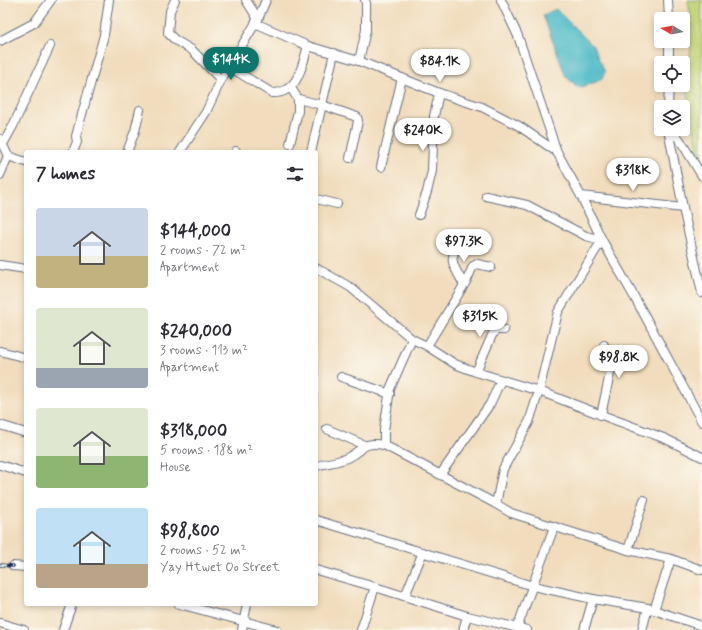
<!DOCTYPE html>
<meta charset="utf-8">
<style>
body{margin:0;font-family:Mynerve,sans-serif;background:#f7f7f7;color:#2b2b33;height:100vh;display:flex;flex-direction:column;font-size:15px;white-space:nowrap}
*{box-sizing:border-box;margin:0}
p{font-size:13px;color:#7c7c81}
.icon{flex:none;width:22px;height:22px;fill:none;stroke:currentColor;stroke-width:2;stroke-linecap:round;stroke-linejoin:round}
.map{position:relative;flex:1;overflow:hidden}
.drawer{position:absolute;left:24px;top:150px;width:294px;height:456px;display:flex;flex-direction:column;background:#fff;border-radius:4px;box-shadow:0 2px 6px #0003}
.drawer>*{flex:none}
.needle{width:26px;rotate:280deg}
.controls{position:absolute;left:654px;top:12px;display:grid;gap:8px}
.controls a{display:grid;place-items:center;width:36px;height:36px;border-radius:4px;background:#fff;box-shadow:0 2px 6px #0003;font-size:20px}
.price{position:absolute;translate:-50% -34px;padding:0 9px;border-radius:14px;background:#fff;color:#222;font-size:13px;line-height:26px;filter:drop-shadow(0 1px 2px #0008)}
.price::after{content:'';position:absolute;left:50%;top:24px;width:12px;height:9px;margin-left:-6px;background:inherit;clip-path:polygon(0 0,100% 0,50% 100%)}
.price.on{background:#0f766e;color:#fff}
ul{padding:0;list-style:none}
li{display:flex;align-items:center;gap:12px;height:100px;padding:0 12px}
li span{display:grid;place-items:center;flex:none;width:112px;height:80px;border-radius:4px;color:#555}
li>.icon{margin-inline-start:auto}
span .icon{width:48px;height:48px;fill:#fffc;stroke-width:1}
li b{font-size:17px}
h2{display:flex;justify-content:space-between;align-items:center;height:48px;padding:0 12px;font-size:17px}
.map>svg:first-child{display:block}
.green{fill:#c3d477;stroke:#6f826a}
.water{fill:#4ebbc8;stroke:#347593}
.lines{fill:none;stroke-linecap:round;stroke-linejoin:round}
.street-casing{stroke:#666c7f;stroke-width:10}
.street{stroke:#fff;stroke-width:8}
.rail-casing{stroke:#1b2f5e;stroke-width:3.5}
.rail{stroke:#fbf7ec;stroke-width:2;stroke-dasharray:6;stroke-linecap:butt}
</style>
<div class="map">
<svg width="702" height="630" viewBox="0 0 702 630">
<rect width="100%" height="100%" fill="#fbf7ec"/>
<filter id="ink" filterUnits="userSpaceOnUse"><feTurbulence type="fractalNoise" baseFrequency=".025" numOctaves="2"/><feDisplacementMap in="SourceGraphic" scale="8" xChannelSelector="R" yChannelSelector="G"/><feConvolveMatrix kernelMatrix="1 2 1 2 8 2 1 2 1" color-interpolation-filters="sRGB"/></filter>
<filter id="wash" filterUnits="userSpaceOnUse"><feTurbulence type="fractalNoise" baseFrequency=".012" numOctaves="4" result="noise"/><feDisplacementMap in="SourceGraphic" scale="16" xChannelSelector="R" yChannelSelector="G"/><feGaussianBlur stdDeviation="0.9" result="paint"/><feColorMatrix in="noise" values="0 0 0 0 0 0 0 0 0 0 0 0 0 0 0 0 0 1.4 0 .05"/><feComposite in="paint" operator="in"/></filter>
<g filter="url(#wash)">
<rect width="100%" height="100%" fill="#f1ddbd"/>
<!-- green -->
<path class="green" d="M688,0h14v171l-14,-77 4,-70z"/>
<!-- water -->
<path class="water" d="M556,9l37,37 12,26 -4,8 -22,8 -13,-11 -23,-62z"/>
</g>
<g filter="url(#ink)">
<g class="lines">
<defs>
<g id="street">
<path d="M175,0l-5,11 -2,22 7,7 17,10 29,30"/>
<path d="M246,0l12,19"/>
<path d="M501,0l17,36 39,116 24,44 21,44 43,76 57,106"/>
<path d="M668,0l1,19"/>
<path d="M255,23l53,23 51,15 80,32 43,14 37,19 38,26"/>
<path d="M0,41l34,-18 17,-23"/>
<path d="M669,41v22"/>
<path d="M359,61l7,-31v-27l-1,-3"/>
<path d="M228,66l44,27c26,1 30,-27 36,-47"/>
<path d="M298,99l24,6 35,12 1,4 -8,37"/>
<path d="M668,107l1,-22"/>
<path d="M668,129l15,79 19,85"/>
<path d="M670,129l10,11 22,36"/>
<path d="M0,139l8,17 18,6"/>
<path d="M3,144l10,-18 37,-80"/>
<path d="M290,144l8,-33v-12l-7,-11"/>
<path d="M73,152l4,-10 -1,-6 28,-101 5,-35"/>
<path d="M127,152l8,-21 5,-21"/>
<path d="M180,152l26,-40 15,-32 37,-61 8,-19"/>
<path d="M236,152v-1"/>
<path d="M311,152l23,-99"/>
<path d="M381,167l21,-89"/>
<path d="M0,175l8,-19"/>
<path d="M486,196l41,9 59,31 16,4 -44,72 -19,79 -10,31 -26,47 -7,35"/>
<path d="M581,196l102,12"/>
<path d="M316,199l21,5"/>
<path d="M419,215l8,-23 5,-21 2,-55 5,-23"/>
<path d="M460,241c-13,22 -7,22 4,44"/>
<path d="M0,265l26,4"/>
<path d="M316,268l34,19 62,52 15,7 28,18 21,8 63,19 68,26 59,22 36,18"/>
<path d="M427,346l40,-66 6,-14 4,-2 14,3"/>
<path d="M0,351l26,7"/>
<path d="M476,372l17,-39 4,-3h7"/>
<path d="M341,377l49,17"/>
<path d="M601,415l11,-51 -8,-19"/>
<path d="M0,425l26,8"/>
<path d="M327,429l37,16"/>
<path d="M384,445l112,59 15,9 117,37 43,9 31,11"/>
<path d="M0,465l26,8"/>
<path d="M316,466c10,-3 22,-4 31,-8 17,-8 14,-17 37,-13v-15l6,-41 22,-50"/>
<path d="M440,475l50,-71 11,-24"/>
<path d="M316,520l217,66 60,13 55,9 54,18"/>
<path d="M628,550l16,-50"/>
<path d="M13,566l13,1"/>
<path d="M316,570l59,17 92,29 60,14"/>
<path d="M405,596l18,-44"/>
<path d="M179,604l98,26"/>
<path d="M654,610l17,-51"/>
<path d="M0,623l24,7"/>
<path d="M517,628l37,-101"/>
<path d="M63,630l9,-26"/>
<path d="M242,630l5,-26"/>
<path d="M361,630l14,-43"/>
<path d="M463,630l4,-14"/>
<path d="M584,630l9,-31"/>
<path d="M642,630l6,-22"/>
</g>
</defs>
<!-- street casing -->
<use href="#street" class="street-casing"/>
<!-- street -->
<use href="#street" class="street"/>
<defs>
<path id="rail" d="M0,565l13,1"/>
</defs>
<!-- rail casing -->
<use href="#rail" class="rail-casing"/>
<!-- rail -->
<use href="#rail" class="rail"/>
</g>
</g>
</svg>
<div class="controls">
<a><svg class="needle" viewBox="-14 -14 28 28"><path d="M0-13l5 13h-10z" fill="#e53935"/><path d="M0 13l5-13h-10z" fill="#7c7c81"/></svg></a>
<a><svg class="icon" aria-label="locate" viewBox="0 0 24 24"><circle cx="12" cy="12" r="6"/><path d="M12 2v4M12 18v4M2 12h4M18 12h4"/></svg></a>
<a><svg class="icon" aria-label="layers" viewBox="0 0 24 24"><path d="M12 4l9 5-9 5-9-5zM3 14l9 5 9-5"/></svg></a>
</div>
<b class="price on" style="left:231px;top:81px">$144K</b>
<b class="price" style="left:440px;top:83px">$84.1K</b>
<b class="price" style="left:423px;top:152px">$240K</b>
<b class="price" style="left:633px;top:192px">$318K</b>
<b class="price" style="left:464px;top:263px">$97.3K</b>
<b class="price" style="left:480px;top:338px">$315K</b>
<b class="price" style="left:619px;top:379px">$98.8K</b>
<section class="drawer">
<h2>7 homes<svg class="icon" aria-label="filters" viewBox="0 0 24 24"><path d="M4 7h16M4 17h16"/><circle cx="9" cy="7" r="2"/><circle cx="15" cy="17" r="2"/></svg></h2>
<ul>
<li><span style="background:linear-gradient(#c9d6e8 60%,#c2b280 0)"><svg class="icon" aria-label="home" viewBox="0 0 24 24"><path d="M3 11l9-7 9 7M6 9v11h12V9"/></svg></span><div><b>$144,000</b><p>2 rooms · 72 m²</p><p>Apartment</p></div></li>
<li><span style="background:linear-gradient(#dfe7d0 75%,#9aa5b1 0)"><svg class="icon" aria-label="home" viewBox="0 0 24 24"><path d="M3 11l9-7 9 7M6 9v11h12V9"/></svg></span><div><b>$240,000</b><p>3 rooms · 113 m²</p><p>Apartment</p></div></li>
<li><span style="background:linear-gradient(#dfe7d0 60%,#8fb573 0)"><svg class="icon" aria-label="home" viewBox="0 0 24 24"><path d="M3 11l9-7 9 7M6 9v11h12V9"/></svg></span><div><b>$318,000</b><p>5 rooms · 188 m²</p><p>House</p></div></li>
<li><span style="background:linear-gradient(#bfe0f5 70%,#b9a48a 0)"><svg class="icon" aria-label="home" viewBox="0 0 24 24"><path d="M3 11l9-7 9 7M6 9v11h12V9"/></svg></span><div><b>$98,800</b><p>2 rooms · 52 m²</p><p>Yay Htwet Oo Street</p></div></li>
</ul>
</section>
</div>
